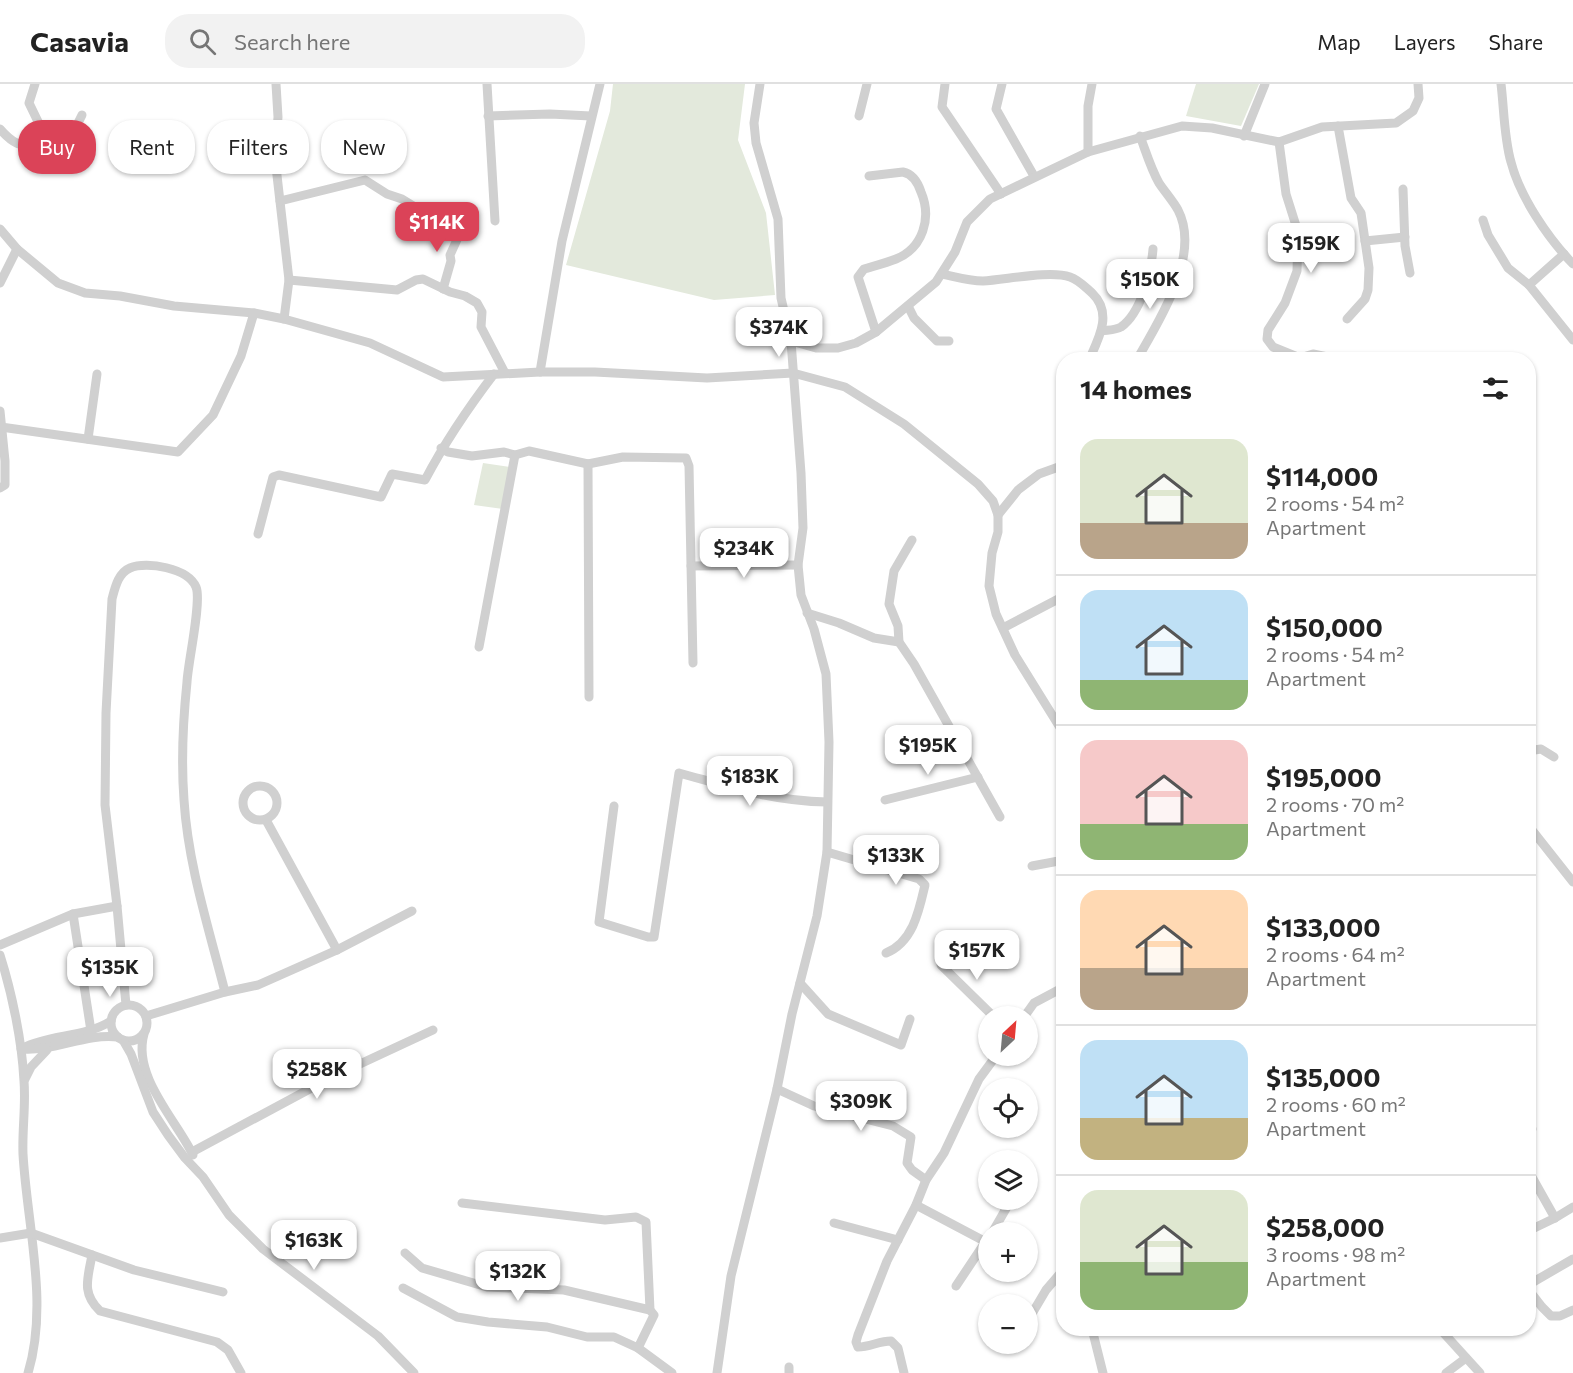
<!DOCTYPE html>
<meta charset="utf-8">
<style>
body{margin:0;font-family:Commissioner,sans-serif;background:#f2f2f2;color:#222;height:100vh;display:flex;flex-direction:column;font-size:22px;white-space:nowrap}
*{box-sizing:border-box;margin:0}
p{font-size:20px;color:#767676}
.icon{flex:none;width:33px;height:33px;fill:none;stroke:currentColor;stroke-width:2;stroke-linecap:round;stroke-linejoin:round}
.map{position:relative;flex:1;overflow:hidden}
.sheet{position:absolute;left:1056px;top:268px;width:480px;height:984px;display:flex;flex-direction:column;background:#fff;border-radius:24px;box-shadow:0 2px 4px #0004}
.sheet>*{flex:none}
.guide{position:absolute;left:18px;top:36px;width:570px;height:54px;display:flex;gap:12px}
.needle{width:39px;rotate:26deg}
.tools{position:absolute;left:978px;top:922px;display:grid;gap:12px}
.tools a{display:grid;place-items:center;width:60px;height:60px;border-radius:50%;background:#fff;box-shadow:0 2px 4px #0004;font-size:30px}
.price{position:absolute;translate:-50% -51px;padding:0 14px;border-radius:12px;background:#fff;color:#222;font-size:20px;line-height:39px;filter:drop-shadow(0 2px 3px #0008)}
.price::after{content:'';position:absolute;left:50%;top:36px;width:18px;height:14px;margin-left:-9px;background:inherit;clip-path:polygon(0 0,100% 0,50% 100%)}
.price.selected{background:#db4358;color:#fff}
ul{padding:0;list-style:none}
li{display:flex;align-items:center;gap:18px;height:150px;padding:0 24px}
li+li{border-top:2px solid #e0e0e0}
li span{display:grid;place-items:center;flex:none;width:168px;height:120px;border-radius:18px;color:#555}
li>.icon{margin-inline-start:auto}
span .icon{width:72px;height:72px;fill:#fffc;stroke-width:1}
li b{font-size:26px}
h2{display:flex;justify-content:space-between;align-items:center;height:72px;padding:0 24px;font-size:26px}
.chip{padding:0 21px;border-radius:24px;background:#fff;box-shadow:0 2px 4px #0004;font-size:21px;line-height:54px}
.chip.selected{background:#db4358;color:#fff}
header{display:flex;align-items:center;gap:36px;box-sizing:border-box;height:84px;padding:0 30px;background:#fff;border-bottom:2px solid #e0e0e0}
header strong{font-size:28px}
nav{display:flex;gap:33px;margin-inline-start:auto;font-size:21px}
.search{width:420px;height:54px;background:#f2f2f2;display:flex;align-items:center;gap:15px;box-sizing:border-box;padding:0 21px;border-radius:24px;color:#767676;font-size:22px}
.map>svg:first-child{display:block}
.green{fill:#e3e9dc}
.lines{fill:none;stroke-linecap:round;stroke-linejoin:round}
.minor{stroke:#d0d0d0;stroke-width:9}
</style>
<header>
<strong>Casavia</strong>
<div class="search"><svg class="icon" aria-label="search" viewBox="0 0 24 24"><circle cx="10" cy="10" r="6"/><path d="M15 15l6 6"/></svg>Search here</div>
<nav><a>Map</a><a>Layers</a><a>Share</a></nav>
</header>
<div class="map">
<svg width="1573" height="1289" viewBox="0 0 1573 1289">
<rect width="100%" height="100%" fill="#fff"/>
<!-- green -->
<g class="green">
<path d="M613,0h132l-7,56 28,73 9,82 -61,5 -148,-35 44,-154z"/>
<path d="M1196,0h63l-18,42 -55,-10z"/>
<path d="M483,379l27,4 -7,42 -29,-4z"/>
</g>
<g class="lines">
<!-- minor -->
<g class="minor">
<path d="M276,0l2,33 -3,41 14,122 -5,39"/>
<path d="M487,0l8,137"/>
<path d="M945,0l-3,23 59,87"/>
<path d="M1002,0l-6,25 38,67"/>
<path d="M1501,0c3,24 3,54 10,78 9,35 37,76 62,102"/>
<path d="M488,32l62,-2 41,2"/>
<path d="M859,32l8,-32"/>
<path d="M1338,42l13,72 10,15 8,55 -1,22 -3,9 -18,20"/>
<path d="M0,45c11,13 21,19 38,17l6,-12 -15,-31 6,-19"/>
<path d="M1244,52l21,-52"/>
<path d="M42,55l31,-6 9,-18"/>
<path d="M1279,58l7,52 12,38 -1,39 -12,32 -17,27 -1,9 6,8 27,11 13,-4 29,6"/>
<path d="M1088,68v-46l4,-22"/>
<path d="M869,92l34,-4c10,2 15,11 18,20 11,26 2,56 -25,67 -10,4 -22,7 -32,10l-6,8 18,55"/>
<path d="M1403,105l2,57 5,27"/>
<path d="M280,117l85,-21 22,14 15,5 13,8"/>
<path d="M1483,136l5,15 20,33 21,17 44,55"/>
<path d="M0,145l17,20 41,34 27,10 35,3 54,10 80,7 30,6 86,24 73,34 97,-5h55l112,6 86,-5 52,14 59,37 74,60 15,17 5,14v17l-6,21 -3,33 7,28 19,41 49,79"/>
<path d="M1365,157l40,-4"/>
<path d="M942,190c14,3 27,7 41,7 22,-1 67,-11 87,-4 9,3 15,10 22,16 21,20 7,45 -3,67"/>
<path d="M289,196l108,10 19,-10 7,-1 27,13 15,4 12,7 5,9 -1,15 24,46"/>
<path d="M0,199l17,-34"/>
<path d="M1529,201l35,-31"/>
<path d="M443,205l8,-28 -1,-6 10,-22 -4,-15"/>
<path d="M908,222l6,12 23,23h12"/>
<path d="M1102,247c6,-1 14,-1 19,-4 20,-14 30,-54 32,-78"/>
<path d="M791,257l25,7h22l18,-5 20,-11 60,-50 19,-30 12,-30 23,-23 98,-47 94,-26 30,2 67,14 43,-15 74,-4 17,-12 6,-13 -1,-14"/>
<path d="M1134,276l5,-4c22,-38 62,-102 39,-146 -5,-9 -13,-18 -19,-27 -8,-14 -13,-31 -19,-47"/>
<path d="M540,288l22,-131 38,-157"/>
<path d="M0,327l5,50v24l-5,3"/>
<path d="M1,343l177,25 35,-37 28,-59 13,-43"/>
<path d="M88,355l9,-65"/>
<path d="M441,364l7,4 24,4 32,-4 11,3 14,-4 59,13 35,-7 63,1 3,8 4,197"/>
<path d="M588,380l1,233"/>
<path d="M998,431l20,-25 21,-16 25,-9"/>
<path d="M258,450l15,-57 6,-2 102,22 11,-23 33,6c20,-38 43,-72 69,-106"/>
<path d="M912,456l-18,31 -5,33 9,22 1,16 15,22 86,153"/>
<path d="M691,482l107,-1"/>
<path d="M807,529l32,10 35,15 25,4"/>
<path d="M1003,544l61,-32"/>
<path d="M479,563l36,-192"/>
<path d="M1528,667l13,-2 13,8"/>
<circle cx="260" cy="719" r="17"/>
<path d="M885,716l93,-23"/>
<path d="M614,722l-15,116 49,15h6l25,-164c52,14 93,28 148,29"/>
<path d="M266,736l71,130"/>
<path d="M1528,741l45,57"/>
<path d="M827,768l92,27 6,6c-6,26 -12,57 -39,68"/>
<path d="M1032,782l32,-6"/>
<path d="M73,830l18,117"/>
<path d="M0,861l73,-31 44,-8"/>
<path d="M0,871c12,38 22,86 24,126 2,24 -2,49 -1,73 4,71 26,150 5,219"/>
<path d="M941,881l53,52"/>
<path d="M800,899l28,31 73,31 9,-26"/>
<circle cx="129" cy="939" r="18"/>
<path d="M126,921l-9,-99 -12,-101 1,-92 6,-114c3,-11 6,-26 18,-31 17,-7 58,0 66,19 6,14 -8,75 -9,95 -4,39 -6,79 -3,118 4,65 25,129 41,192"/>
<path d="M146,932l79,-24 33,-7 79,-35 75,-39"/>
<path d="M1024,933l10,-14 30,-16"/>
<path d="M144,950c-12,42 33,87 49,121"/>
<path d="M123,956l8,14 22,58 15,23 17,23 18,19 26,38 34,34 115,87 36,37"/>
<path d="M23,964c28,-14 61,-10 88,-27"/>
<path d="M21,965c33,3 64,-16 97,-12"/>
<path d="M25,995l6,-12 16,-17"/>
<path d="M777,1005l37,17 79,20 18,11 -4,26 5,7 14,10"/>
<path d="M1528,1048l4,-3"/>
<path d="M192,1068l140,-75 101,-47"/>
<path d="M1528,1086l27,48"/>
<path d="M1028,1088l1,-2"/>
<path d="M462,1119l143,17 31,-3 10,5 4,88 4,5 -16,33"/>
<path d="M916,1121l70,37"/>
<path d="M834,1139l64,17"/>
<path d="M1528,1147l27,-13 18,-11"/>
<path d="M992,1149l19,-33"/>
<path d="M0,1154l31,-5 103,37 89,22"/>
<path d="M405,1169l17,15 65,19 77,3 86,20"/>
<path d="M92,1171c-4,23 -11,38 8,56l117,31 11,8 13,23"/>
<path d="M1528,1201l45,-26"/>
<path d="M956,1202l32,-48"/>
<path d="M403,1204l54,29 31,5 59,5 40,10h27l24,11 34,25"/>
<path d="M1528,1205l14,18 9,9h9l13,-6"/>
<path d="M1033,1228l13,-22 18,-21"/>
<path d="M1092,1245l11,44"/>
<path d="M1440,1245l40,44"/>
<path d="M717,1289l14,-97 46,-187 15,-75 25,-98 10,-64 2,-110 -3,-68 -12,-45 -13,-34 -3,-30 5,-37 -2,-55 -10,-132 -10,-43 -3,-79 -22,-76 -2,-20 6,-39"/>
<path d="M789,1289v-6"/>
<path d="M904,1289l-6,-25 -7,-7c-12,0 -21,6 -33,6l-2,-5 2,-7 29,-74 29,-56 10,-25 18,-27 35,-74 17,-23"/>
<path d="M1446,1289l20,-15"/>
</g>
</g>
</svg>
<div class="tools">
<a><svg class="needle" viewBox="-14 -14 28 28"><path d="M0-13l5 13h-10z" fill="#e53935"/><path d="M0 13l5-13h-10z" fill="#767676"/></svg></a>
<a><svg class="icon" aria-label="locate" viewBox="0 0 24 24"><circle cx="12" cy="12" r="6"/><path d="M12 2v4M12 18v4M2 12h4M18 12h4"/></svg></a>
<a><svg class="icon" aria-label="layers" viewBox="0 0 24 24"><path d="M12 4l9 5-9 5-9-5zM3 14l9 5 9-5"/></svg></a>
<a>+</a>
<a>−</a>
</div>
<b class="price selected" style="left:437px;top:169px">$114K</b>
<b class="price" style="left:1311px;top:190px">$159K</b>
<b class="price" style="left:1150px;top:226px">$150K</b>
<b class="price" style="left:779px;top:274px">$374K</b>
<b class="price" style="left:744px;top:495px">$234K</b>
<b class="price" style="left:928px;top:692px">$195K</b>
<b class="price" style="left:750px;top:723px">$183K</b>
<b class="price" style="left:896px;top:802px">$133K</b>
<b class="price" style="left:977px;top:897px">$157K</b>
<b class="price" style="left:110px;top:914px">$135K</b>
<b class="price" style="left:317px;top:1016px">$258K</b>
<b class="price" style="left:861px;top:1048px">$309K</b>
<b class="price" style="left:314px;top:1187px">$163K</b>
<b class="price" style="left:518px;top:1218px">$132K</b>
<div class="guide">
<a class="chip selected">Buy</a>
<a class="chip">Rent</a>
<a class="chip">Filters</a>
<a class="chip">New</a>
</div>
<section class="sheet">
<h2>14 homes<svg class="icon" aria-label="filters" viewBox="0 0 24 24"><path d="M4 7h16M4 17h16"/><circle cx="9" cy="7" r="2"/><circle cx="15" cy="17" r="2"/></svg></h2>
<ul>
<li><span style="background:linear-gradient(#dfe7d0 70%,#b9a48a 0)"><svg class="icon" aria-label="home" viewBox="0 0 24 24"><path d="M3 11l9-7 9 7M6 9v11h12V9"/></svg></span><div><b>$114,000</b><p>2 rooms · 54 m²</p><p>Apartment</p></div></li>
<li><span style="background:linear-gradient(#bfe0f5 75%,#8fb573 0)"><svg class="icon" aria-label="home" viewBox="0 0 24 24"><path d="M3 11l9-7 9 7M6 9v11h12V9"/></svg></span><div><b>$150,000</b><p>2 rooms · 54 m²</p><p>Apartment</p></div></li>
<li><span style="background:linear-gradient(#f6c9c9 70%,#8fb573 0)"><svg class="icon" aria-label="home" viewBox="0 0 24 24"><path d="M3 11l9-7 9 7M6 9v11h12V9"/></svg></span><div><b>$195,000</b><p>2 rooms · 70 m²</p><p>Apartment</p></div></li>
<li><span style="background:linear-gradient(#ffd9b3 65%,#b9a48a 0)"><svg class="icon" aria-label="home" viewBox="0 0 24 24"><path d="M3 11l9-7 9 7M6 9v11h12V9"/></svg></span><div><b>$133,000</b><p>2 rooms · 64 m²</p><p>Apartment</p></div></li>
<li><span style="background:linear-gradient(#bfe0f5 65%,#c2b280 0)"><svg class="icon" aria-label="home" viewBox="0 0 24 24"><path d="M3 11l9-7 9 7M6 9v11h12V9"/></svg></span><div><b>$135,000</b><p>2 rooms · 60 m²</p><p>Apartment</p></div></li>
<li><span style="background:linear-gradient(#dfe7d0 60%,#8fb573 0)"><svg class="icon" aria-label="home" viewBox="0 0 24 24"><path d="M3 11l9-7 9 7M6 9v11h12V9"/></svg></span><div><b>$258,000</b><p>3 rooms · 98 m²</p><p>Apartment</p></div></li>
</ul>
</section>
</div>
